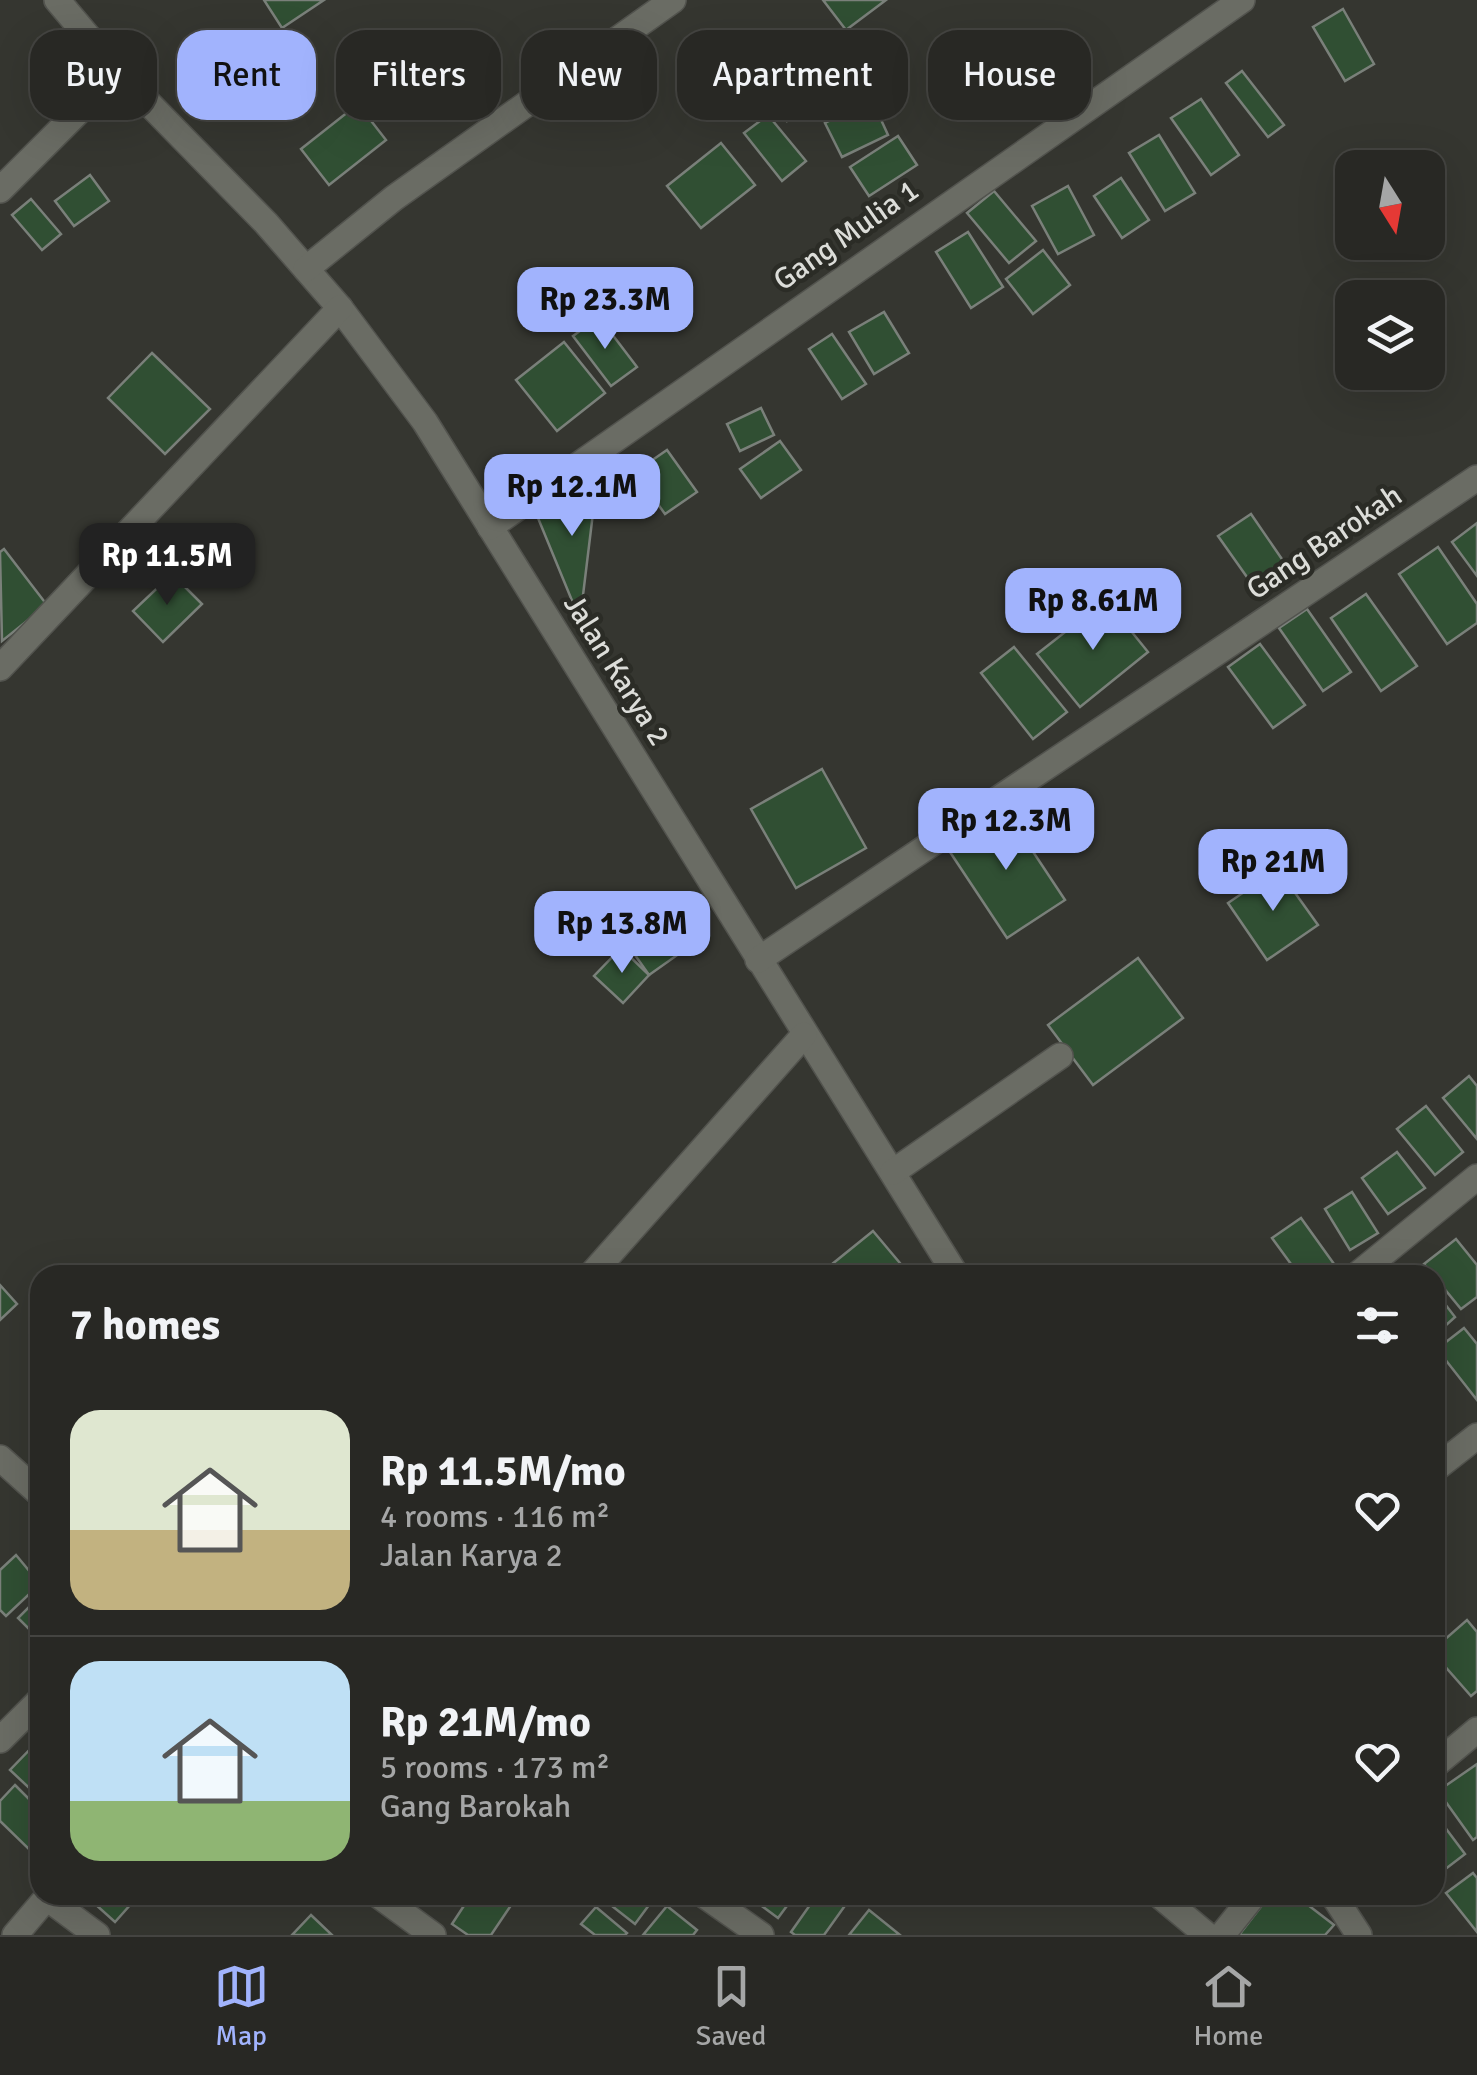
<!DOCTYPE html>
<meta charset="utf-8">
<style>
body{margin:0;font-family:Signika,sans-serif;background:#343431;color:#f1f3f6;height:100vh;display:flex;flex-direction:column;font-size:38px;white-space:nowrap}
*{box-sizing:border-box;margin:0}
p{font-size:32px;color:#a5a6a6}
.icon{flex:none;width:55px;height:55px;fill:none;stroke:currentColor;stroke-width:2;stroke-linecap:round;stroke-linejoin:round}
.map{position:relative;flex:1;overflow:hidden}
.drawer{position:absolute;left:30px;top:1265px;width:1415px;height:640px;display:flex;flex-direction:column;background:#282824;border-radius:30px;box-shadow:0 10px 40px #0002,0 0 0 2px #444441}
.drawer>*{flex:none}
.top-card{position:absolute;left:30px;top:30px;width:1418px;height:90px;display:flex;gap:20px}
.needle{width:65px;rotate:169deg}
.controls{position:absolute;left:1335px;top:150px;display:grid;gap:20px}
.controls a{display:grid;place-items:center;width:110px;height:110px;border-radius:20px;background:#282824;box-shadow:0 10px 40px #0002,0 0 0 2px #444441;font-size:50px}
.price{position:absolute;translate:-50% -85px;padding:0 22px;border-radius:20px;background:#a1b3fd;color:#111;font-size:32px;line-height:65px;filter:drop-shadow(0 2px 5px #0008)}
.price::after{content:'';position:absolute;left:50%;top:60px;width:30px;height:22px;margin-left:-15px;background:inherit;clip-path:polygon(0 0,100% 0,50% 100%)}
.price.on{background:#222;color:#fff}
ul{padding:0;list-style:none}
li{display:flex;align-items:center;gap:30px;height:250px;padding:0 40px}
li+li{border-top:2px solid #444441}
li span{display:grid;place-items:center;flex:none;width:280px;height:200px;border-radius:30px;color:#555}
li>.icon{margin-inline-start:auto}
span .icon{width:120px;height:120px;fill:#fffc;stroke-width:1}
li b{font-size:42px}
h2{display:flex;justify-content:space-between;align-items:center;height:120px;padding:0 40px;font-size:42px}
.chip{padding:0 35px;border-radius:30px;background:#282824;box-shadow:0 10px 40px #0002,0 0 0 2px #444441;font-size:35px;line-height:90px}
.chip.on{background:#a1b3fd;color:#111}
.tabs{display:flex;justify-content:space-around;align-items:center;height:140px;border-top:2px solid #444441;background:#282824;font-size:28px;color:#a5a6a6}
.tabs a{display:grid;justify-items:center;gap:5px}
.tabs .on{color:#a1b3fd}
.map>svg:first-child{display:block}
.building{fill:#304f33;stroke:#7a807a;stroke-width:2.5}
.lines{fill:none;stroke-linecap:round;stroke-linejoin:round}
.street-casing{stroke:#52534e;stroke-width:28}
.street{stroke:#6a6c64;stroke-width:25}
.labels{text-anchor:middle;stroke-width:9;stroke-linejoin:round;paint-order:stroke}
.street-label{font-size:30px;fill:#dcddd9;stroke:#2b2c26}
</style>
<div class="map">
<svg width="1477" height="1935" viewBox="0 0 1477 1935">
<rect width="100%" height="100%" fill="#353630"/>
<!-- building -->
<g class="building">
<path d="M264,0h60l-42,28z"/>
<path d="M823,0h63l-40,30z"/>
<path d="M1343,9l31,55 -29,17 -32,-54z"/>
<path d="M835,51l18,29 -66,41 -18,-29z"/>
<path d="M1242,71l42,54 -16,12 -42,-54z"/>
<path d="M1201,99l38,56 -28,20 -40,-57z"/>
<path d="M872,100l16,35 -46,22 -17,-34z"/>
<path d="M358,104l28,36 -57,45 -28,-36z"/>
<path d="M768,115l38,46 -24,20 -38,-48z"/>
<path d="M1159,135l36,58 -30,18 -36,-58z"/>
<path d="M898,136l19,29 -48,31 -19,-29z"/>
<path d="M721,143l34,42 -54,43 -34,-42z"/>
<path d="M90,175l19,26 -35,25 -19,-25z"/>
<path d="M1121,178l28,42 -27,18 -28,-42z"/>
<path d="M1068,186l26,49 -36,19 -26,-48z"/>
<path d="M994,191l42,50 -27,22 -42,-50z"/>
<path d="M31,199l30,35 -19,16 -30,-35z"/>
<path d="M968,232l35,55 -32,21 -35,-56z"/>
<path d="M1043,250l27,35 -37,29 -27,-35z"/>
<path d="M884,312l25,41 -35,21 -25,-42z"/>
<path d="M599,317l38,50 -26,19 -38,-50z"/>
<path d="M832,334l34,50 -24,15 -33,-50z"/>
<path d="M564,342l41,51 -48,38 -41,-51z"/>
<path d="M152,353l58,56 -45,45 -57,-56z"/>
<path d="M761,408l13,27 -34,16 -13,-27z"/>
<path d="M780,441l21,29 -40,28 -21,-29z"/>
<path d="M667,450l30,42 -32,22 -30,-42z"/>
<path d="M597,480l-17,140 -42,-102z"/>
<path d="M1251,514l35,51 -32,22 -36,-51z"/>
<path d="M1477,523v53l-25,-34z"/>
<path d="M1438,547l39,57v19l-30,21 -48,-70z"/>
<path d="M4,549l43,56 -45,36 -2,-89z"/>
<path d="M172,574l30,30 -39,38 -30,-31z"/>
<path d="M1366,594l51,72 -36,25 -50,-73z"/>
<path d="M1106,600l42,52 -68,55 -43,-53z"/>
<path d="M1307,609l44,63 -28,19 -44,-63z"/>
<path d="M1260,644l45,61 -32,23 -45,-61z"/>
<path d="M1014,647l53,65 -34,27 -52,-66z"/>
<path d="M822,769l44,79 -70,40 -45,-79z"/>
<path d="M1004,808l61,92 -58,38 -61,-92z"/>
<path d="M1278,869l40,56 -51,35 -39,-57z"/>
<path d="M669,916l21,30 -41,29 -21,-30z"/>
<path d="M621,948l28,27 -26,28 -29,-27z"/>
<path d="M1138,958l45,60 -90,67 -45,-60z"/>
<path d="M1469,1076l8,10v53l-34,-41z"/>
<path d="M1426,1106l37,46 -28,23 -38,-46z"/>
<path d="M1397,1152l28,36 -37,26 -26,-36z"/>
<path d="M1352,1192l26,41 -28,17 -25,-41z"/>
<path d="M1301,1218l33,46 -16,11h-19l-27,-37z"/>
<path d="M873,1231l37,44h-70l-9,-10z"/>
<path d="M1456,1239l21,26v32l-16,12 -37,-45z"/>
<path d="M0,1285l17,19 -17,16z"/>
<path d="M1435,1291l20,26 -11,10 -9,-11z"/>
<path d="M1464,1328l13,16v56l-40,-51z"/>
<path d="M16,1555l24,29 -34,32 -6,-6v-40z"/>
<path d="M40,1596v44l-22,-22z"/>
<path d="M1467,1620l10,12v59l-6,5 -36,-41v-7z"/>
<path d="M38,1741l2,2v55l-30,-28z"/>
<path d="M1477,1764v73l-4,3 -35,-49z"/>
<path d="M15,1785l25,25v41l-4,5 -36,-35v-20z"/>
<path d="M1435,1814l30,40 -30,23z"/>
<path d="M1473,1873l4,5v54l-31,-39z"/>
<path d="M85,1895h54l-24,27z"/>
<path d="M471,1895h47l-27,40h-23l-16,-11z"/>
<path d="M606,1895h38l8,6 -17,23 -32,-25z"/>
<path d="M747,1895h48l-17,23z"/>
<path d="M817,1895h11l16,12 -20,28h-29l-4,-3z"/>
<path d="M1270,1895h25l39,30 -9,10h-86z"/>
<path d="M667,1906l30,24 -4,5h-50z"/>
<path d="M596,1907l31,26 -2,2h-30l-14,-11z"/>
<path d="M869,1910l31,25h-51z"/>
<path d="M311,1915l21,20h-40z"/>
</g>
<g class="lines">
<defs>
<g id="street">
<path d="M57,0l61,72 148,151 40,46 34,39 85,114 531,853"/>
<path d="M0,190l118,-118"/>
<path d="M306,269l88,-71 279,-198"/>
<path d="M490,527l752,-527"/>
<path d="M0,668l340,-360"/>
<path d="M758,960l719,-482"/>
<path d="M893,1172l167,-116"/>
<path d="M591,1275l213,-240"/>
<path d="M1357,1275l120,-98"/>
<path d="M0,1458l40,36"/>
<path d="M1435,1469l42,-33"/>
<path d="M0,1740l40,-40"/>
<path d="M1435,1765l42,-35"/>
<path d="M378,1895l55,40"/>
<path d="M704,1895l57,40"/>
<path d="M1159,1895l48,40"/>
<path d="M1333,1895l26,40"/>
<path d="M47,1898l50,37"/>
<path d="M15,1935l34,-40"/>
<path d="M1222,1935l32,-40"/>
</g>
</defs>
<!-- street casing -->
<use href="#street" class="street-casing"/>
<!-- street -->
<use href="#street" class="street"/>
</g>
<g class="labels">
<!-- street labels -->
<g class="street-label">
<text transform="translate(846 235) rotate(-35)" y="10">Gang Mulia 1</text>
<text transform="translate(1324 542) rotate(-34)" y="10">Gang Barokah</text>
<text transform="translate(617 670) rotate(58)" y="10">Jalan Karya 2</text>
</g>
</g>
</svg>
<div class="controls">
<a><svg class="needle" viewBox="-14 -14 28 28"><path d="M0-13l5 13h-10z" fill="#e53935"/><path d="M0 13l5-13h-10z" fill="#a5a6a6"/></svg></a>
<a><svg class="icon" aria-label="layers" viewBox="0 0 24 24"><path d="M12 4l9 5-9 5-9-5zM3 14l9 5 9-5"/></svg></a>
</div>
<b class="price" style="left:605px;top:352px">Rp 23.3M</b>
<b class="price" style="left:572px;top:539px">Rp 12.1M</b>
<b class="price on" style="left:167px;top:608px">Rp 11.5M</b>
<b class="price" style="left:1093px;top:653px">Rp 8.61M</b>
<b class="price" style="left:1006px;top:873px">Rp 12.3M</b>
<b class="price" style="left:1273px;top:914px">Rp 21M</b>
<b class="price" style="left:622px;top:976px">Rp 13.8M</b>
<div class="top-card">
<a class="chip">Buy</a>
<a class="chip on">Rent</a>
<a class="chip">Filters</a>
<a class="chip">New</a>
<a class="chip">Apartment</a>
<a class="chip">House</a>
</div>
<section class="drawer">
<h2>7 homes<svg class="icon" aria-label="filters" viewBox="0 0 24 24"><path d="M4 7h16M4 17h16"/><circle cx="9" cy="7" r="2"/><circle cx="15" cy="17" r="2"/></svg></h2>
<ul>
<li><span style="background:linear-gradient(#dfe7d0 60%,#c2b280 0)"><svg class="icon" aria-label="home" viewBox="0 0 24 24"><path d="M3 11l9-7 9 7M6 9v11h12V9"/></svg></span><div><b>Rp 11.5M/mo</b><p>4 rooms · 116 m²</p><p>Jalan Karya 2</p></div><svg class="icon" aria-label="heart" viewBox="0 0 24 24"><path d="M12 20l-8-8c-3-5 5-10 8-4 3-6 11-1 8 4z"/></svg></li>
<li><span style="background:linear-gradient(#bfe0f5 70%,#8fb573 0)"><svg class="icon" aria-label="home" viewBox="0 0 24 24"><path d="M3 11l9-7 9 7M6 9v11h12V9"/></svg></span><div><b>Rp 21M/mo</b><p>5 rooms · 173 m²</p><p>Gang Barokah</p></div><svg class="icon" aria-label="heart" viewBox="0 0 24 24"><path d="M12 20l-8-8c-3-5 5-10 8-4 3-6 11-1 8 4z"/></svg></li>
</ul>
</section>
</div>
<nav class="tabs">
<a class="on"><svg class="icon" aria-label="map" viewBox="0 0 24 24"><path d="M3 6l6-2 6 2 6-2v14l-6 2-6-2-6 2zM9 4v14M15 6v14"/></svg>Map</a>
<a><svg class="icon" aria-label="saved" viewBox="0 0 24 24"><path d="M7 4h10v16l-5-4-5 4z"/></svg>Saved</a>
<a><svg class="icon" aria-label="home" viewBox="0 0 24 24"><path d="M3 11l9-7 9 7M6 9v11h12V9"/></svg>Home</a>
</nav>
